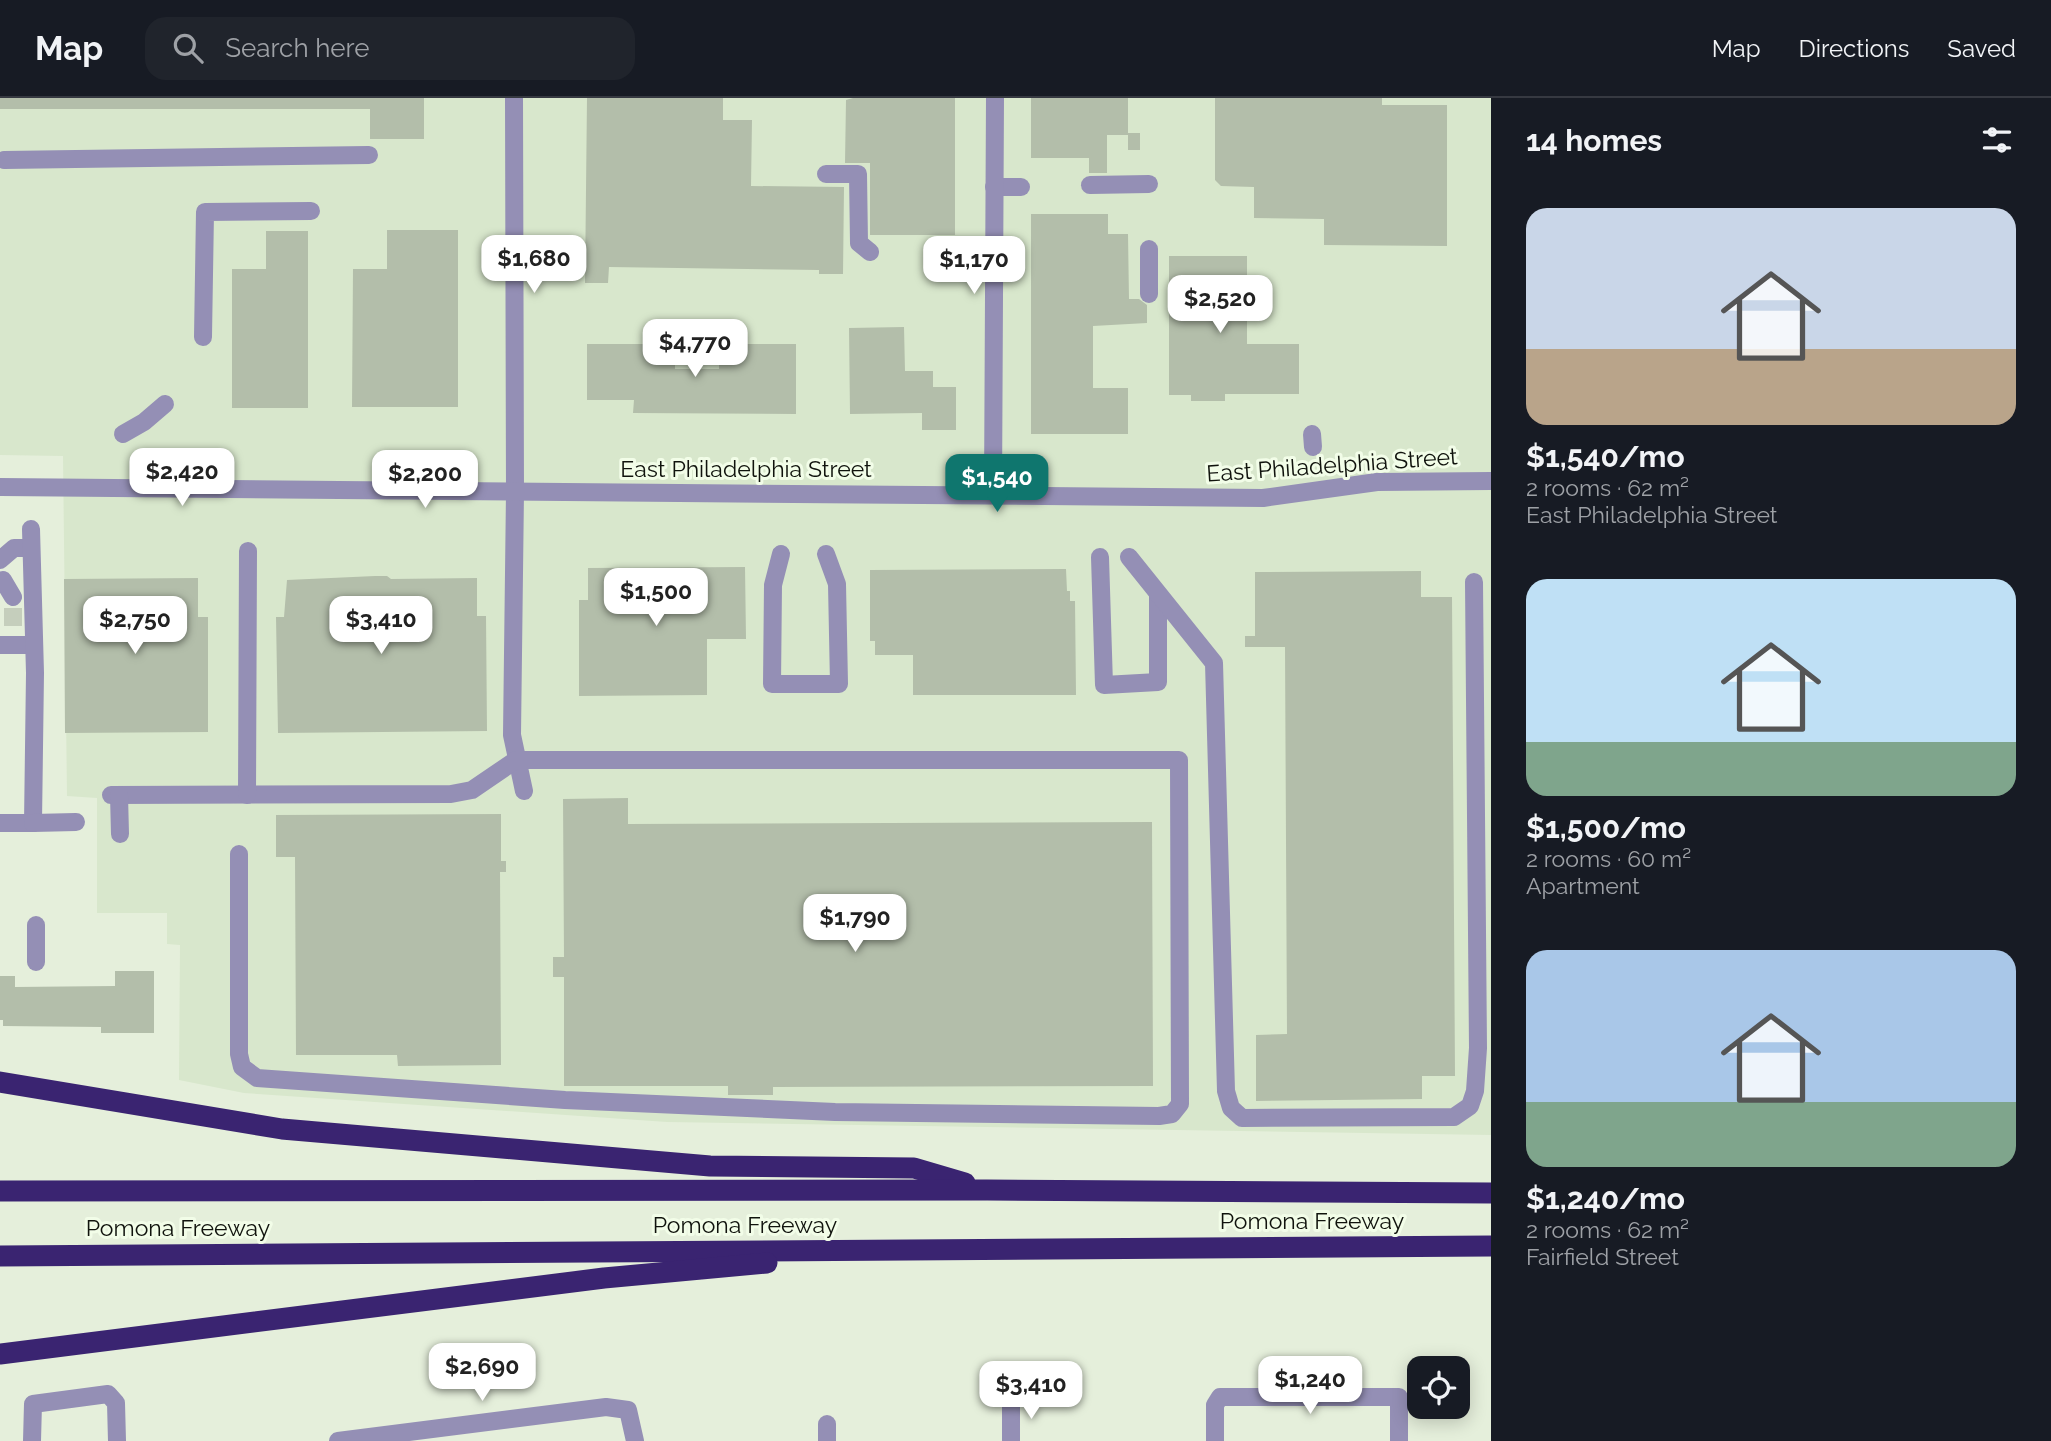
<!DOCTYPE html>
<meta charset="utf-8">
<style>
body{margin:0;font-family:Raleway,sans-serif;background:#20242c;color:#f1f3f6;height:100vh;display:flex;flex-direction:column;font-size:26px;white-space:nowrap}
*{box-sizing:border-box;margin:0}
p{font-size:23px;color:#9ea1a6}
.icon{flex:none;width:38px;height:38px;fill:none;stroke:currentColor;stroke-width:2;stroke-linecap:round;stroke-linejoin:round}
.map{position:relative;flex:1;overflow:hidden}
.side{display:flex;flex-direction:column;background:#171b24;width:560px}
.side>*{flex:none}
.tools{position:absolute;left:1407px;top:1258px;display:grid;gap:14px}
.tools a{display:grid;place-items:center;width:63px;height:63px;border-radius:14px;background:#171b24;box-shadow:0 4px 18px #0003;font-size:35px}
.price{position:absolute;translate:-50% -60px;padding:0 16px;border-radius:14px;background:#fff;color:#222;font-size:23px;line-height:46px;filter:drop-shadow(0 2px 4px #0008)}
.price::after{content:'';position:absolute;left:50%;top:42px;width:21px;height:16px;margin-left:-10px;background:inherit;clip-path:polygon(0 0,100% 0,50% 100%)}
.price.on{background:#0f766e;color:#fff}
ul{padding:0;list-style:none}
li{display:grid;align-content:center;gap:14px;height:371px;padding:0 35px}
li span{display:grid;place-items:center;height:217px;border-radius:21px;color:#555}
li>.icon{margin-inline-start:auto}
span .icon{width:126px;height:126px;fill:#fffc;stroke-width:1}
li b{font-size:30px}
h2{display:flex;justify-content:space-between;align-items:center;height:84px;padding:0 35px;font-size:30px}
header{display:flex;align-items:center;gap:42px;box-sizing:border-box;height:98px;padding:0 35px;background:#171b24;border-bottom:2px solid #363941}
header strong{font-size:33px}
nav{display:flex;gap:38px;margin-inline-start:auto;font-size:24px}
.search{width:490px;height:63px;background:#20242c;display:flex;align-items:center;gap:18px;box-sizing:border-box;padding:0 24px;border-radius:21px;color:#9ea1a6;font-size:26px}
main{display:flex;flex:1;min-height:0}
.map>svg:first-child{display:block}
.built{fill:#d8e7cc}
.building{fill:#b3beaa}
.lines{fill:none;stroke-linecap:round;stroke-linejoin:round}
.minor-tunnel{stroke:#c5cebc;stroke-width:18;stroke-dasharray:18 9;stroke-linecap:butt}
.minor{stroke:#948fb5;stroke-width:18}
.highway{stroke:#3a2471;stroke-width:21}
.labels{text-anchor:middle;stroke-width:6;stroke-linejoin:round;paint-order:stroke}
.street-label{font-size:23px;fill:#10130d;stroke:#f2fde8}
</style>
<header>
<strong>Map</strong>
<div class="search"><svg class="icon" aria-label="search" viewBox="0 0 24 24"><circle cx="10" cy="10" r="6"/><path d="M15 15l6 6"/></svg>Search here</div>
<nav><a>Map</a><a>Directions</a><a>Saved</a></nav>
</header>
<main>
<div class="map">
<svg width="1491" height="1343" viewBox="0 0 1491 1343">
<rect width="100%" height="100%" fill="#e5efdb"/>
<!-- built -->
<path class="built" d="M0,0h1491v1037l-824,-13 -423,-29 -65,-13 1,-135 -13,-1v-31h-70v-115l-30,-2 -4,-340 -63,-1z"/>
<!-- building -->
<g class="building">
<path d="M0,0h424v41h-54v-30h-370z"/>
<path d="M587,0h136v22h29l-1,66 93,1 -1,87h-24v-4l-210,-3 -1,16h-23z"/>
<path d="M853,0h102v137h-85v-72h-25l1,-63z"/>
<path d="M1031,0h97v35h12v17h-12v-15h-21v38h-18v-15h-58z"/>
<path d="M1215,0h167v7h65v141l-123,-1v-26l-70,-1v-31l-33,-1 -6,-6z"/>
<path d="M1031,116h77v20h20l1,65h10l8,6v18l-54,3v62h35v46h-97z"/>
<path d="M387,132h71v177h-106l1,-138h34z"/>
<path d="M266,133h42v177h-76v-139h34z"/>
<path d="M1169,158h78v88h52v50h-74v7h-34v-6h-22z"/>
<path d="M904,229l1,44h28v16h23v43h-34v-17l-72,1 -1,-86z"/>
<path d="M587,246h88v25h44v-25h77v70l-163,-1 1,-13h-47z"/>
<path d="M745,469l1,72h-39v56l-128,1v-96h9v-32z"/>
<path d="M1066,471l1,22h3v10h5l1,94h-163v-40h-38v-14h-5v-71z"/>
<path d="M1421,473v26h31l3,479h-33v23l-166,2v-66l31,-1 -2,-387h-40v-11h10v-64z"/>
<path d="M375,478h12l4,3 86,-1v38h9l1,115 -209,2 -2,-116h8l3,-37z"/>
<path d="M198,480v39h10v115l-143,1 -1,-154z"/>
<path d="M628,700v26l524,-2 1,264 -380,1v8h-45v-9h-164v-109h-11v-20h11l-1,-158z"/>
<path d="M501,716v47h5v11h-6l1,193 -103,1 -1,-11h-101l-1,-198h-19v-42z"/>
<path d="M115,873h39v62h-53v-6l-98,-1v-6h-3v-44h15v11l100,-1z"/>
</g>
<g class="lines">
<!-- minor-tunnel -->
<path class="minor-tunnel" d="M13,528v-29"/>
<!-- minor -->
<g class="minor">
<path d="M514,0l1,394 -3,243 12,56"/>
<path d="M4,62l365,-5"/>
<path d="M826,76h32l1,69 11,9"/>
<path d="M1090,87l59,-1"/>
<path d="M994,89h27"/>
<path d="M1149,151v45"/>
<path d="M203,239l2,-125 106,-1"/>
<path d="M123,336l21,-12 21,-18"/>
<path d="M1312,336l1,13"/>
<path d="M0,389l1263,11 114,-16 114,-1"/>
<path d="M993,397l2,-397"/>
<path d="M781,456l-8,31 -1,99h67l-2,-100 -11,-30"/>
<path d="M1100,459l4,128 54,-3v-88"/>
<path d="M1129,459l85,106 12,428 5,17 11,10 212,-1 16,-11 5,-15 3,-43 -4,-466"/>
<path d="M0,462l14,-12h17"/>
<path d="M3,482l10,17"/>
<path d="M0,547h34"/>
<path d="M111,697l340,-1 21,-4 44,-30h663l1,344 -8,10 -13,2 -324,-4 -270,-12 -308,-22 -15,-11 -3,-13v-200"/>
<path d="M119,697l1,39"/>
<path d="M247,697l1,-244"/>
<path d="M0,725h33l2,-150 -4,-144"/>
<path d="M33,725l43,-1"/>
<path d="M36,827v37"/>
<path d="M1011,1303v40"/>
<path d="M827,1326v17"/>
<path d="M32,1343l1,-37 75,-10 8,9 1,38"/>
<path d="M338,1343l268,-34 22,3 7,31"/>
<path d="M1215,1343v-36l5,-8h179v44"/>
</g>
<!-- highway -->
<g class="highway">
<path d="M0,984l282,47 428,37 204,2 51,15"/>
<path d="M0,1093l987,-1 504,3"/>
<path d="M0,1158l1491,-10"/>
<path d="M0,1256l604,-76 163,-15"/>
</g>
</g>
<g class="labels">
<!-- street labels -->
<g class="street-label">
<text transform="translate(1332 367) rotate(-4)" y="8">East Philadelphia Street</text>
<text x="746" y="379">East Philadelphia Street</text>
<text x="1312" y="1131">Pomona Freeway</text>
<text x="745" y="1135">Pomona Freeway</text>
<text x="178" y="1138">Pomona Freeway</text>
</g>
</g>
</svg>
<div class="tools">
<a><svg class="icon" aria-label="locate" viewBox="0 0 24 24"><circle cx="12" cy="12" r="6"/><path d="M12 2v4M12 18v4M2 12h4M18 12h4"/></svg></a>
</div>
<b class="price" style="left:534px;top:197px">$1,680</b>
<b class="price" style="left:974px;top:198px">$1,170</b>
<b class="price" style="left:1220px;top:237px">$2,520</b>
<b class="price" style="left:695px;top:281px">$4,770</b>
<b class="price" style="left:182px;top:410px">$2,420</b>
<b class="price" style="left:425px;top:412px">$2,200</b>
<b class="price on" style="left:997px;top:416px">$1,540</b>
<b class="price" style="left:656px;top:530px">$1,500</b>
<b class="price" style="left:135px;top:558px">$2,750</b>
<b class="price" style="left:381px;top:558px">$3,410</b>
<b class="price" style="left:855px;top:856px">$1,790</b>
<b class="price" style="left:482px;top:1305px">$2,690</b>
<b class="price" style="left:1310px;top:1318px">$1,240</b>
<b class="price" style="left:1031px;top:1323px">$3,410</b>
</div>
<section class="side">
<h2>14 homes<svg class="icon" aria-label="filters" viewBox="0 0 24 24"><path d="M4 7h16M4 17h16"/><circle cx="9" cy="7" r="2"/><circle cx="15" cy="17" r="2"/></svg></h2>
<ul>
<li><span style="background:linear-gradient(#c9d6e8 65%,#b9a48a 0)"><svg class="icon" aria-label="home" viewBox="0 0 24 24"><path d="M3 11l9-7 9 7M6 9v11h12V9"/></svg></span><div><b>$1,540/mo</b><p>2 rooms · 62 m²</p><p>East Philadelphia Street</p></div></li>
<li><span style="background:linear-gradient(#bfe0f5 75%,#7fa58c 0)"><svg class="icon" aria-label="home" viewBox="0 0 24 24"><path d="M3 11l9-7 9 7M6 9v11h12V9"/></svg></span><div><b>$1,500/mo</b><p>2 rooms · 60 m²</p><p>Apartment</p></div></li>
<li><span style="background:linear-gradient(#a9c7e8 70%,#7fa58c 0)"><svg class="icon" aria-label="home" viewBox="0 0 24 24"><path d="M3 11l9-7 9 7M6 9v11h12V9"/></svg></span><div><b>$1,240/mo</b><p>2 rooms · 62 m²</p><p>Fairfield Street</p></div></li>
</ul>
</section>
</main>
